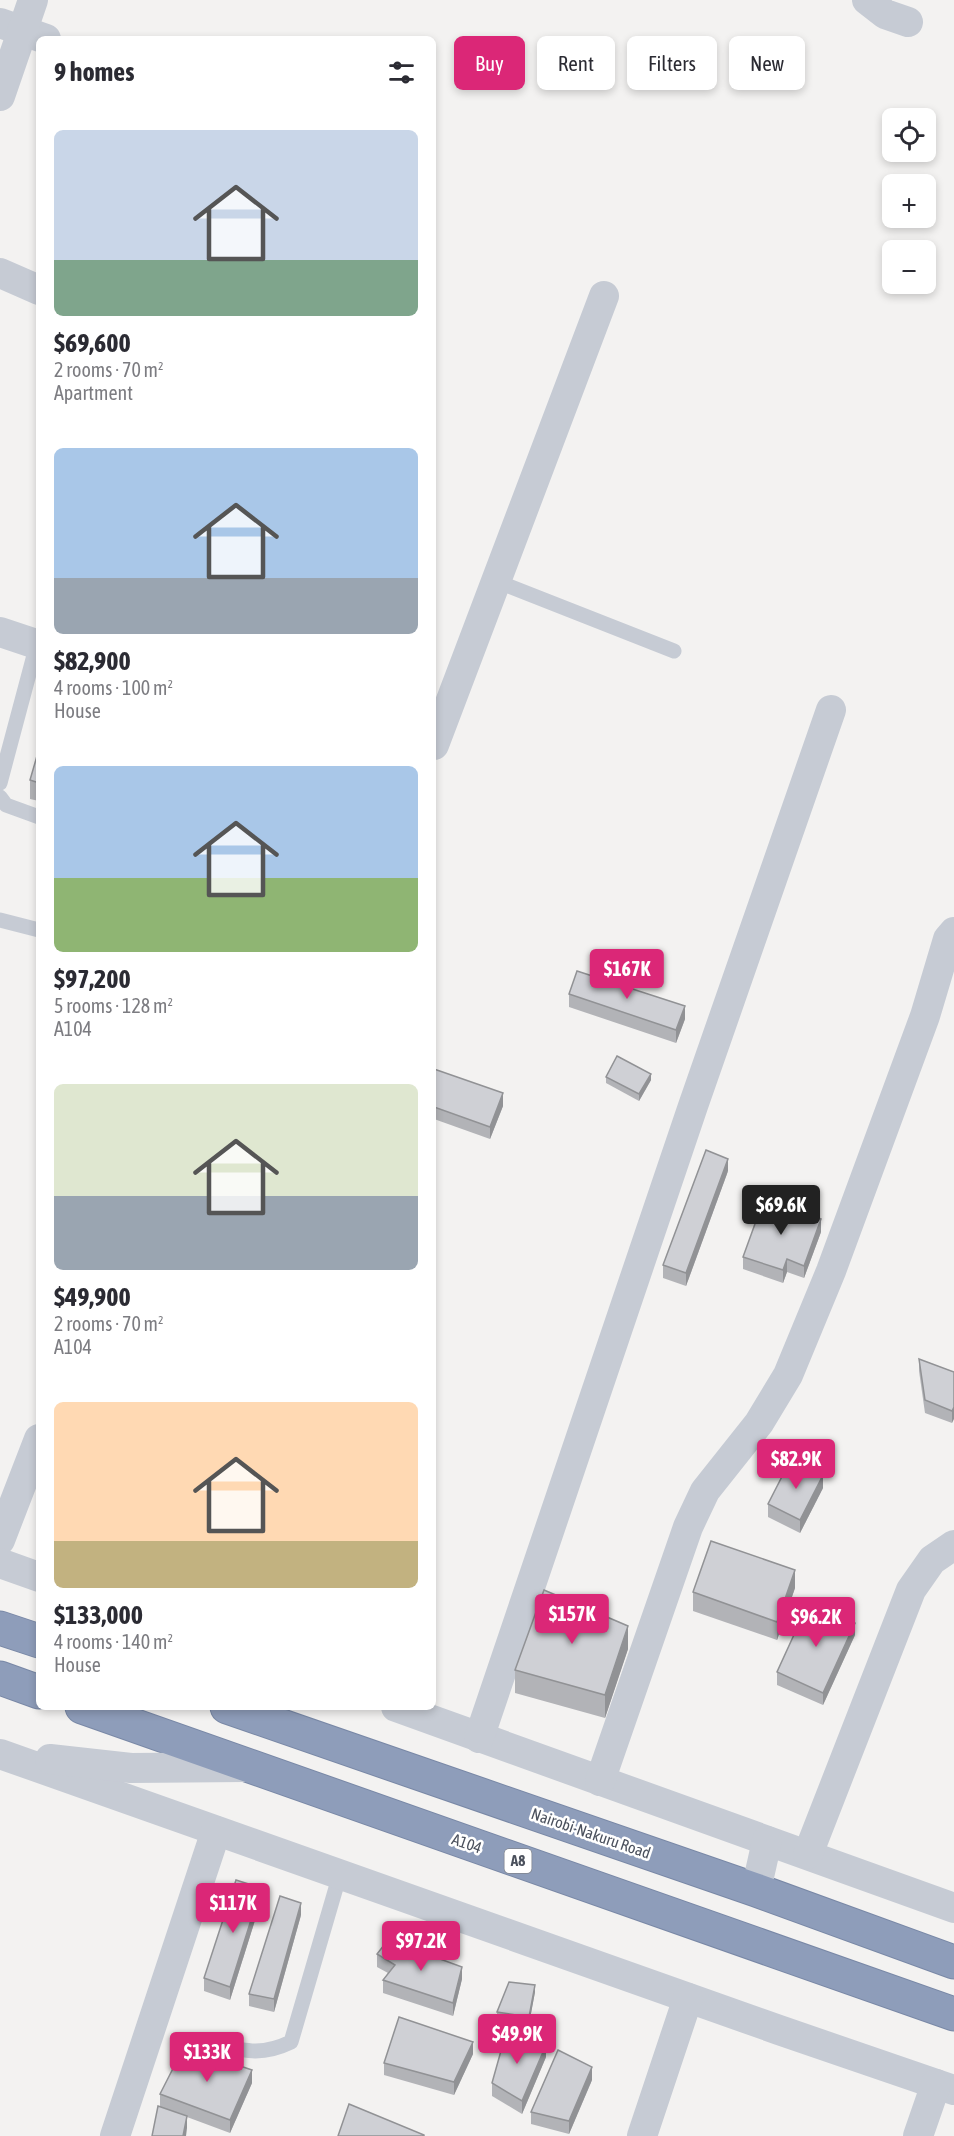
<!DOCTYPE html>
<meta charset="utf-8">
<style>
body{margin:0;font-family:"Asap Condensed",sans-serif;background:#f2f2f3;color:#2b2b33;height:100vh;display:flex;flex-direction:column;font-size:22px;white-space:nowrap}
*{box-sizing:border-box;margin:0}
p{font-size:20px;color:#7c7c81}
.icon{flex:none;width:33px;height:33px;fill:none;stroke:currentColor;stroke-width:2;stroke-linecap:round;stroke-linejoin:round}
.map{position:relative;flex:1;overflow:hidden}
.details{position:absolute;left:36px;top:36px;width:400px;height:1674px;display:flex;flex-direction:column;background:#fff;border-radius:9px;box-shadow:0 3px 9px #0003}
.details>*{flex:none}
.top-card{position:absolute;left:454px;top:36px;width:410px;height:54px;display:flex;gap:12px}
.buttons{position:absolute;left:882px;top:108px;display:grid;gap:12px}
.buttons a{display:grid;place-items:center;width:54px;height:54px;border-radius:9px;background:#fff;box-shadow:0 3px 9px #0003;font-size:30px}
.price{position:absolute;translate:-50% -51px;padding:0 14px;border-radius:6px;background:#db2777;color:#fff;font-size:20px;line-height:39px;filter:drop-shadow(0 2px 3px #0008)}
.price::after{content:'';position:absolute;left:50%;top:36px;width:18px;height:14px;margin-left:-9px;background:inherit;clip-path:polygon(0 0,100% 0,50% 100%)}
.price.on{background:#222;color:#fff}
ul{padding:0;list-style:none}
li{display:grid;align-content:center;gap:12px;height:318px;padding:0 18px}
li span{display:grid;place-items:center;height:186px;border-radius:9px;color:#555}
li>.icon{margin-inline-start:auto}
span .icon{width:108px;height:108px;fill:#fffc;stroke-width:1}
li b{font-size:26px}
h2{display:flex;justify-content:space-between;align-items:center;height:72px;padding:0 18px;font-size:26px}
.tag{padding:0 21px;border-radius:9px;background:#fff;box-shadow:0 3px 9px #0003;font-size:21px;line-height:54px}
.tag.on{background:#db2777;color:#fff}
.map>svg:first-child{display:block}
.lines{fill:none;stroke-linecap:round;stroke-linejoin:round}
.highway-casing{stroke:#7988a6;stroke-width:35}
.lane{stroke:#c6cbd4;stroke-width:15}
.street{stroke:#c6cbd4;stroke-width:30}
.highway{stroke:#8e9dba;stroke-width:33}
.wall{fill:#b2b3b7}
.shaded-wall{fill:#919295}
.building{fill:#cfd0d5;stroke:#919295;stroke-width:1.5}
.labels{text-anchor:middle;stroke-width:5;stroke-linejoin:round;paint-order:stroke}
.shield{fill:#fff;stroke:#81858e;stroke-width:1.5}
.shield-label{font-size:15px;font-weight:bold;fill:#4b515d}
.street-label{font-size:16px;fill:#4b515d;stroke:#fff}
</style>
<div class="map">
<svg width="954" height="2136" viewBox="0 0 954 2136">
<rect width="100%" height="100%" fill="#f3f2f1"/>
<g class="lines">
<defs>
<g id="highway">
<path d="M0,1628l39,13"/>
<path d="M0,1678l39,14"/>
<path d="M82,1707l872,307"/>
<path d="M227,1707l529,183 198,72"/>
</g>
</defs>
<!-- highway casing -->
<use href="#highway" class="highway-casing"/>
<!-- lane -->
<g class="lane">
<path d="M496,581l178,70"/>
<path d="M0,783l37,-139"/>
<path d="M0,797l6,8 33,12"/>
<path d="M0,920l39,10"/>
<path d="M215,2044c30,7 47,12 76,-2l49,-168"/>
</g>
<!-- street -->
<g class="street">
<path d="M867,0l18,14 23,8"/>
<path d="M0,23l46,16"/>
<path d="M0,96l33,-96"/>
<path d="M0,273l39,17"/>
<path d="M0,632l39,13"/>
<path d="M434,745l170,-449"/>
<path d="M0,1540l39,-101"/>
<path d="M0,1563l39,14"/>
<path d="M396,1707l558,201"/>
<path d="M479,1738l214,-632 138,-396"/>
<path d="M0,1754l779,276 175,60"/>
<path d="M50,1759l81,9 114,-1"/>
<path d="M600,1781l88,-254 17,-36 54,-68 29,-48 43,-104 94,-255 23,-77 6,-7"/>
<path d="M808,1854l103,-264 21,-30 22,-15"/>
<path d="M756,1890l11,-49"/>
<path d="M115,2136l101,-305"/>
<path d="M642,2136l46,-138"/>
<path d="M918,2136l18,-52"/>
</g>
<!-- highway -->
<use href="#highway" class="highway"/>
</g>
<!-- wall -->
<g class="wall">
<path d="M39,749v52l-9,-2v-19z"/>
<path d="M569,994l116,25 -9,24 -107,-36z"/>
<path d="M434,1069l69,37 -13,33 -56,-20z"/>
<path d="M606,1077l45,3 -12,21 -33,-18z"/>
<path d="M728,1171l-42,115 -23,-8v-13z"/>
<path d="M821,1232l-17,46 -17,-6 -4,11 -40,-14v-12z"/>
<path d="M919,1359l35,13 -2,51 -27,-10 -6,-42z"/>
<path d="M823,1488l-23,45 -32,-16v-13z"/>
<path d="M795,1588l-18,52 -84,-29v-19z"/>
<path d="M855,1635l-32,70 -46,-20v-13z"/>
<path d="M628,1649l-23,69 -90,-25v-23z"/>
<path d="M261,1901l-31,99 -26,-9v-13z"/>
<path d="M301,1915l-27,97 -25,-6v-12z"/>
<path d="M377,1954l85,25 -9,37 -70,-23v-13l5,-7 -11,-6z"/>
<path d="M535,1992l-6,32 -32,-5v-7z"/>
<path d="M473,2054l-19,41 -70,-20v-12z"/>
<path d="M546,2057l-24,57 -30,-18v-13z"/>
<path d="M592,2080l-23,54 -38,-10v-12z"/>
<path d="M252,2083l-22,50 -43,-16v11l-27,-21v-13z"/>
</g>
<!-- shaded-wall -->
<g class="shaded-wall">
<path d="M685,1006v13l-9,24v-13z"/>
<path d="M651,1074v6l-12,21v-7z"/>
<path d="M503,1093v13l-13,33v-12z"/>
<path d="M728,1159v12l-42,115v-13z"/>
<path d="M821,1219v13l-17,46v-12z"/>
<path d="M787,1259v13l-4,11v-13z"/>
<path d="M954,1407v12l-2,4v-12z"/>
<path d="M823,1475v13l-23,45v-13z"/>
<path d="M795,1570v18l-18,52v-18z"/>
<path d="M855,1623v12l-32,70v-12z"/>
<path d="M628,1626v23l-23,69v-23z"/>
<path d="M261,1888v13l-31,99v-13z"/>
<path d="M301,1903v12l-27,97v-13z"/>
<path d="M462,1967v12l-9,37v-13z"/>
<path d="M535,1985v7l-6,32v-7z"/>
<path d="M473,2042v12l-19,41v-13z"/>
<path d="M546,2045v12l-24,57v-13z"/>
<path d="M592,2067v13l-23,54v-13z"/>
<path d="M252,2070v13l-22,50v-13z"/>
<path d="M187,2116v12l-1,8h-3z"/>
</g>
<!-- building -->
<g class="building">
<path d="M39,749v34l-9,-3z"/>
<path d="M577,971l108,35 -9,24 -107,-36z"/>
<path d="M617,1056l34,18 -12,20 -33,-17z"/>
<path d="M434,1069l69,24 -13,34 -56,-20z"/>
<path d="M706,1150l22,9 -42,114 -23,-8z"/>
<path d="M764,1199l57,20 -17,47 -17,-7 -4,11 -40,-13z"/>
<path d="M919,1359l35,13v35l-2,4 -27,-11z"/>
<path d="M791,1459l32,16 -23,45 -32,-16z"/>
<path d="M711,1541l84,29 -18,52 -84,-30z"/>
<path d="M544,1590l84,36 -23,69 -90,-25z"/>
<path d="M809,1602l46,21 -32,70 -46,-21z"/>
<path d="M236,1880l25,8 -31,99 -26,-9z"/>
<path d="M280,1896l21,7 -27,96 -25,-5z"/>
<path d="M388,1940l74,27 -9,36 -70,-23 12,-15 -18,-11z"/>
<path d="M509,1982l26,3 -6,32 -32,-5z"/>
<path d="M399,2017l74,25 -19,40 -70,-19z"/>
<path d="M506,2033l40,12 -24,56 -30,-18z"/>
<path d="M184,2047l68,23 -22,50 -70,-26z"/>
<path d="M558,2050l34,17 -23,54 -38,-9z"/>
<path d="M349,2104l75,31v1h-86z"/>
<path d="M158,2106l29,10 -4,20h-31z"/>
</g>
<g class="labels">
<!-- shield labels -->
<rect class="shield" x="504.5" y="1849" width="27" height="24" rx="4.5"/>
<g class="shield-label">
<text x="518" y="1866">A8</text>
</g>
<!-- street labels -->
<g class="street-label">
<text transform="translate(591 1833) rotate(19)" y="6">Nairobi-Nakuru Road</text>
<text transform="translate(467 1843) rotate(19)" y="6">A104</text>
</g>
</g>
</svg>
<div class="buttons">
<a><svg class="icon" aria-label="locate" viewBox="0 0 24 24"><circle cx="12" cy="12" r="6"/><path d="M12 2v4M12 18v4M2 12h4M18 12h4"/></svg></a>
<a>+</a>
<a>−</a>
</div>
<b class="price" style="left:627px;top:1000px">$167K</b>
<b class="price on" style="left:781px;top:1236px">$69.6K</b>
<b class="price" style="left:796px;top:1490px">$82.9K</b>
<b class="price" style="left:572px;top:1645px">$157K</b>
<b class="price" style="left:816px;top:1648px">$96.2K</b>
<b class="price" style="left:233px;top:1934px">$117K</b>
<b class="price" style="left:421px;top:1972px">$97.2K</b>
<b class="price" style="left:517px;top:2065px">$49.9K</b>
<b class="price" style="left:207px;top:2083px">$133K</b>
<div class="top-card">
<a class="tag on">Buy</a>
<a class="tag">Rent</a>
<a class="tag">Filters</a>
<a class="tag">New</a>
</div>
<section class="details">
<h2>9 homes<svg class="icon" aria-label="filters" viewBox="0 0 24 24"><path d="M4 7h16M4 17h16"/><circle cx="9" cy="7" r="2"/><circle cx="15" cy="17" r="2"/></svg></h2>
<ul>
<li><span style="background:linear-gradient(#c9d6e8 70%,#7fa58c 0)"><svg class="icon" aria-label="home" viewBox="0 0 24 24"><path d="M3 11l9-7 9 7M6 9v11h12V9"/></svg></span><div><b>$69,600</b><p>2 rooms · 70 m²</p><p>Apartment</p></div></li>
<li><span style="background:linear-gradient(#a9c7e8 70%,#9aa5b1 0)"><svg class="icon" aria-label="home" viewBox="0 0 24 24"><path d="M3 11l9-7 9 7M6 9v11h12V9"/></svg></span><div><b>$82,900</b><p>4 rooms · 100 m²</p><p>House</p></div></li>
<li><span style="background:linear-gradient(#a9c7e8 60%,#8fb573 0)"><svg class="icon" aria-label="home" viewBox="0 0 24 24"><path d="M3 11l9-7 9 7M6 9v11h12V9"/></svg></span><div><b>$97,200</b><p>5 rooms · 128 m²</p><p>A104</p></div></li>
<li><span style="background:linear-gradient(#dfe7d0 60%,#9aa5b1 0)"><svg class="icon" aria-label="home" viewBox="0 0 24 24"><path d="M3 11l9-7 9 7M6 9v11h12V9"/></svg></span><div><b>$49,900</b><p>2 rooms · 70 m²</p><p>A104</p></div></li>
<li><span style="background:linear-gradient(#ffd9b3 75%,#c2b280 0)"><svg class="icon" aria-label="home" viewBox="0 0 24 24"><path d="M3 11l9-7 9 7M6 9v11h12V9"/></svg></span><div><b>$133,000</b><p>4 rooms · 140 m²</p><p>House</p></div></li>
</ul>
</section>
</div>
